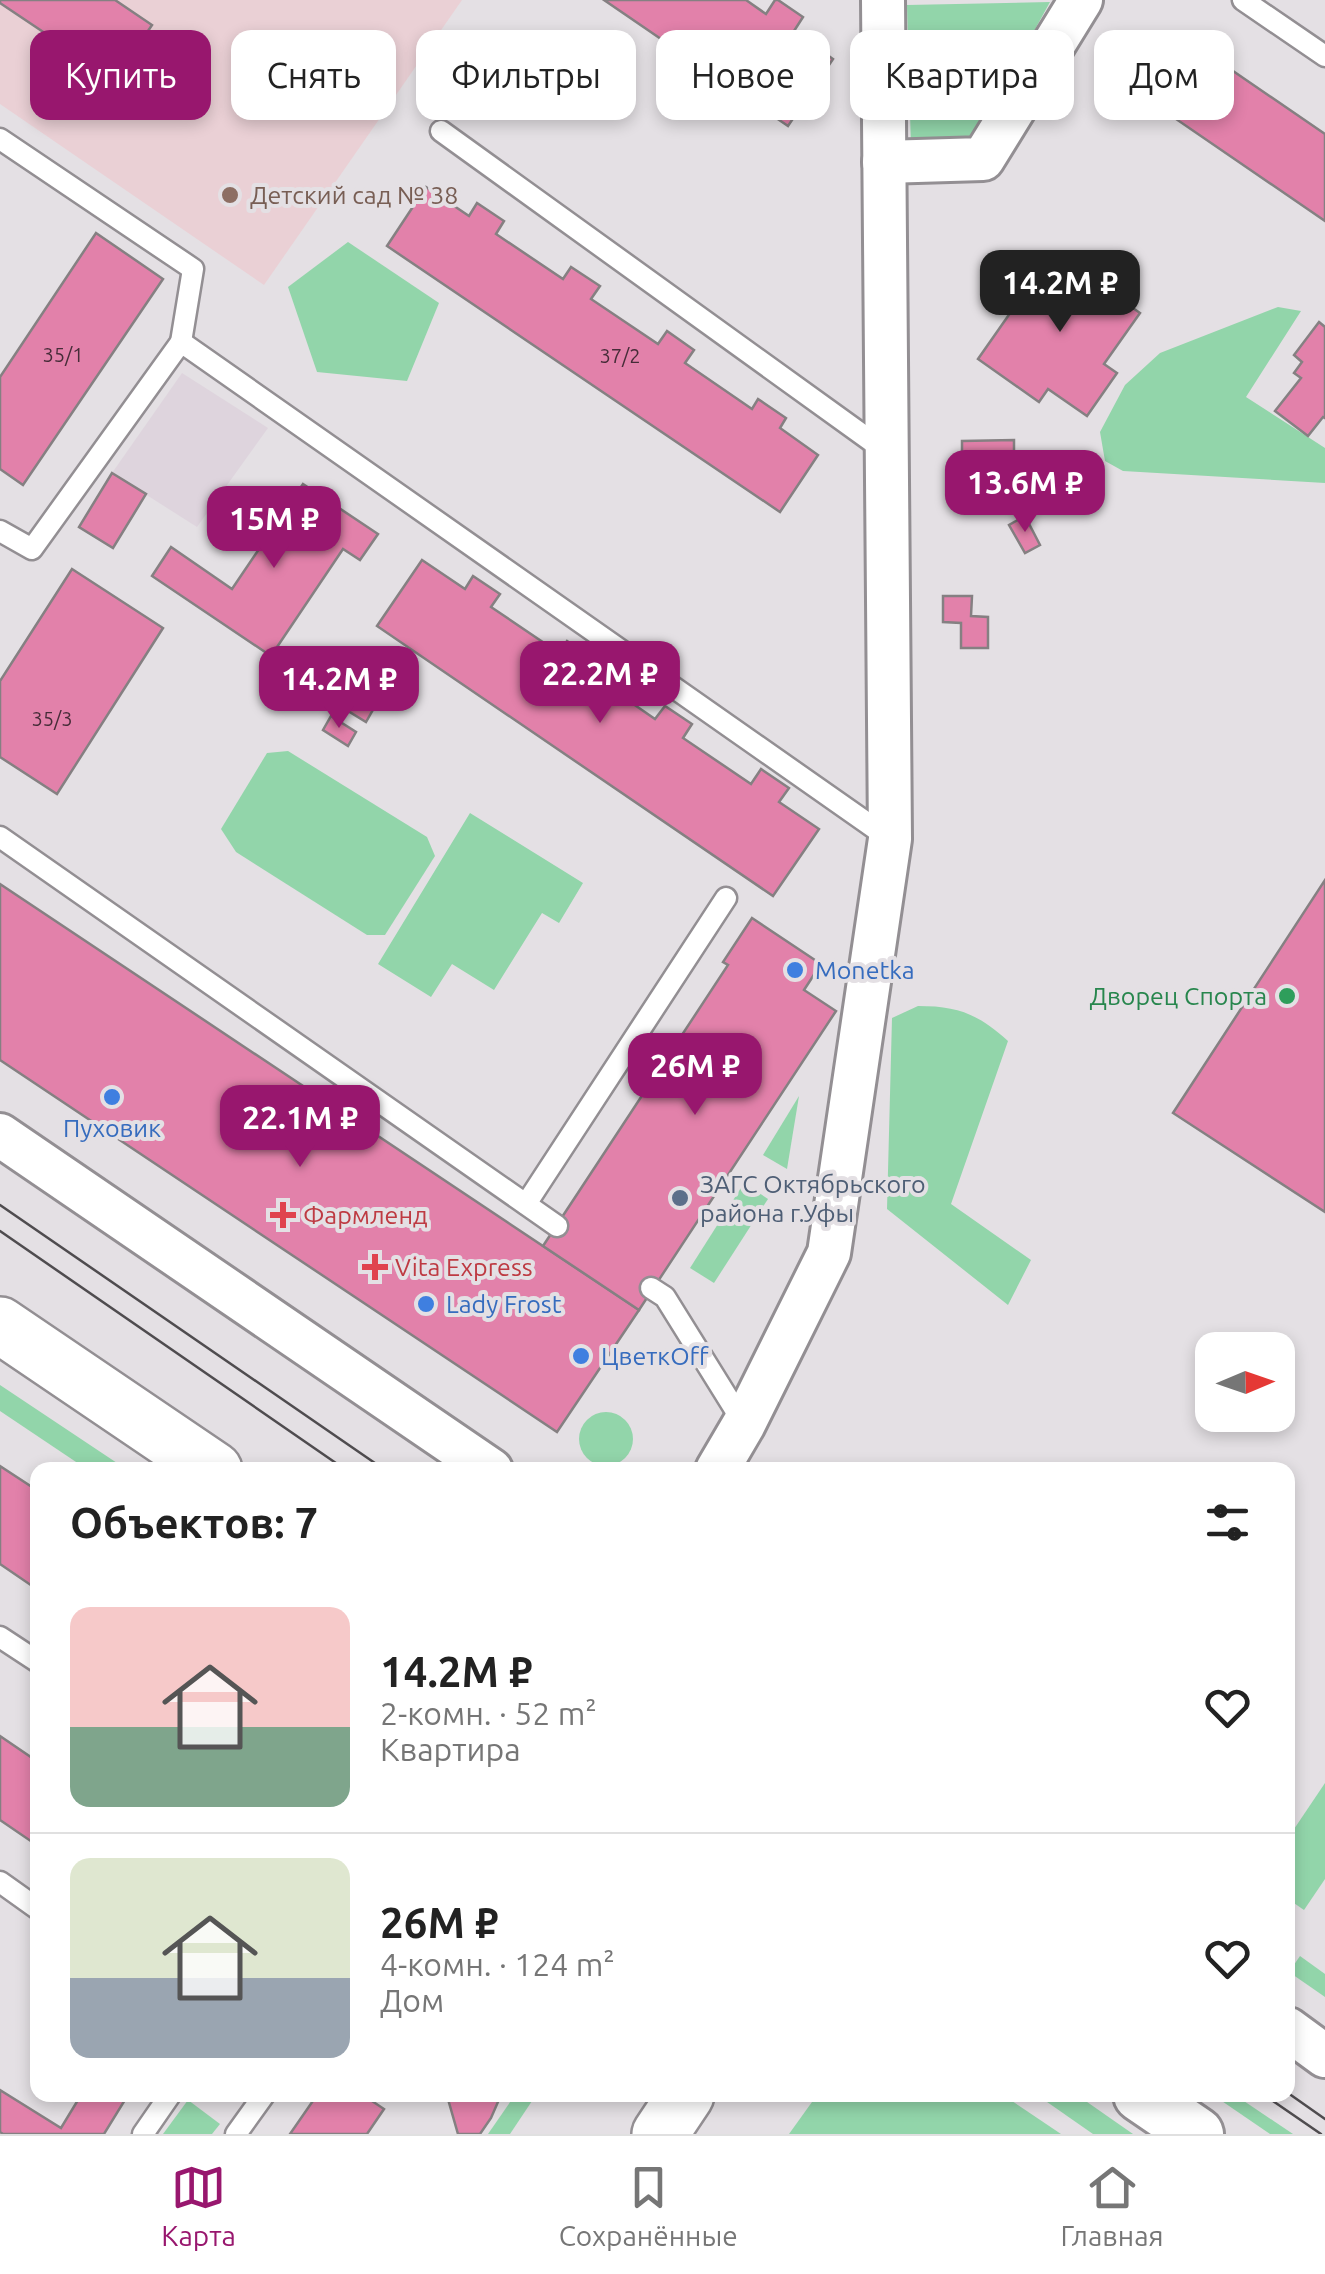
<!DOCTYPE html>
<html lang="ru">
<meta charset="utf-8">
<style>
body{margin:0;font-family:Ubuntu,sans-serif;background:#f6f6f6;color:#222;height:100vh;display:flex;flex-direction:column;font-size:38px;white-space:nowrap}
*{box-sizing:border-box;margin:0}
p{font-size:32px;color:#767676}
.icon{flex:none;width:55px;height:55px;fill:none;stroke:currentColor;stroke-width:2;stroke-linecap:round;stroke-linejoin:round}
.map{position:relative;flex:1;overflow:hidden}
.panel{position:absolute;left:30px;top:1462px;width:1265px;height:640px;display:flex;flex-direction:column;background:#fff;border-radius:20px;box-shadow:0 5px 15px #0003}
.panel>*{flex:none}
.guide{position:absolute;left:30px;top:30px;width:1265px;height:90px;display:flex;gap:20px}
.needle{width:65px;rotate:88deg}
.buttons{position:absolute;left:1195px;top:1332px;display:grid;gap:20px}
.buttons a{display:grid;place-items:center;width:100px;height:100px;border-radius:20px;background:#fff;box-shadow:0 5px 15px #0003;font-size:50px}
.price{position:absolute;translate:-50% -85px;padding:0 22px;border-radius:20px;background:#98176e;color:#fff;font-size:32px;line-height:65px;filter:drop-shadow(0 2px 5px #0008)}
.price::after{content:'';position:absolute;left:50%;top:60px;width:30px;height:22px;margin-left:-15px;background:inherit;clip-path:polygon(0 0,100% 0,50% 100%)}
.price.active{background:#222;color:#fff}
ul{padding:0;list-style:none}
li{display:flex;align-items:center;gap:30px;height:250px;padding:0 40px}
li+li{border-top:2px solid #e0e0e0}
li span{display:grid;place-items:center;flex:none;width:280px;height:200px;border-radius:20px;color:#555}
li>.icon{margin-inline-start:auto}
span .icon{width:120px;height:120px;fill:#fffc;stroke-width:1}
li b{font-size:42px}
h2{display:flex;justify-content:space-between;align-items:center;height:120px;padding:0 40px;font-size:42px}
.chip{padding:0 35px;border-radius:20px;background:#fff;box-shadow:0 5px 15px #0003;font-size:35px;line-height:90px}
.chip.active{background:#98176e;color:#fff}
.tabs{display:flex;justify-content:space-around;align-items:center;height:140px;border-top:2px solid #e0e0e0;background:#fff;font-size:28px;color:#767676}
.tabs a{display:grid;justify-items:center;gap:5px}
.tabs .active{color:#98176e}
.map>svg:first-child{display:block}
.built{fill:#ded4dd}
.education{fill:#ead0d5}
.green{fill:#92d5aa}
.building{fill:#e281aa;stroke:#858082;stroke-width:2.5}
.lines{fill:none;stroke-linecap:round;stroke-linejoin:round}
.service-casing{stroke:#938f93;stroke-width:25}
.minor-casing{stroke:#938f93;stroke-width:48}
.tertiary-casing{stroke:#938f93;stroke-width:58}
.secondary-casing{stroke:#938f93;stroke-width:60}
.service{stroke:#fff;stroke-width:20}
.minor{stroke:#fff;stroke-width:42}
.tertiary{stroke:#fff;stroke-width:52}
.secondary{stroke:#fff;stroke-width:55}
.tram{stroke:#4f4c4f;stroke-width:2.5}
.education-dot{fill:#8d6e63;stroke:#e4e0e4;stroke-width:4}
.shop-dot{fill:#3f7fe0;stroke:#e4e0e4;stroke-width:4}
.leisure-dot{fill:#2e9e5b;stroke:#e4e0e4;stroke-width:4}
.service-dot{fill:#5c6f8a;stroke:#e4e0e4;stroke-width:4}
.health-dot{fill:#e0444e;stroke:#e4e0e4;stroke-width:4}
.labels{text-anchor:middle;stroke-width:8;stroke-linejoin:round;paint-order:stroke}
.number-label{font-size:20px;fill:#462c38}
.education-label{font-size:25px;fill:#785e54;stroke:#e4e0e4;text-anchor:start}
.shop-label{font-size:25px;fill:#366cbe;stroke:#e4e0e4;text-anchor:start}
.leisure-label{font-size:25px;fill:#27864d;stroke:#e4e0e4;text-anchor:end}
.service-label{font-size:25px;fill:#4e5e75;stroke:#e4e0e4;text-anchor:start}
.health-label{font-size:25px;fill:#be3a42;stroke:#e4e0e4;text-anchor:start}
</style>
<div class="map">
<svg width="1325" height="2134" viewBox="0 0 1325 2134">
<rect width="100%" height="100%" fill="#e4e0e4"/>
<!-- built -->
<path class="built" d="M182,373l86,55 -71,99 -85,-54z"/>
<!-- education -->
<path class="education" d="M0,0h462l-198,285 -264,-181z"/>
<!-- green -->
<g class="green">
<path d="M1050,2l-79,144 -60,2 -4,-143z"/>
<path d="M348,242l91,61 -32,78 -90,-9 -29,-85z"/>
<path d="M1278,307l23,4 -55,86 79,51v35l-202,-12 -18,-10 -5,-29 25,-47 35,-32z"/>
<path d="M288,751l139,86 8,19 -50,79h-18l-131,-83 -15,-23 46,-76z"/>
<path d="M470,813l113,70 -24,40 -17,-10 -48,77 -42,-26 -21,33 -53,-33z"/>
<path d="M918,1006c40,0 60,8 90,35l-57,163 80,56 -23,45 -121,-96 5,-191z"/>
<path d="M799,1096l-12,73 -24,-14z"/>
<path d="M744,1183l24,16 -54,84 -24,-15z"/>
<path d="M0,1385l117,78 -5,7h-24l-88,-59z"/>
<circle cx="606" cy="1439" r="27"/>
<path d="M1325,1783v96l-21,31 -16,-11v-61z"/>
<path d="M1300,1956l25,18v23l-36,-25z"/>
<path d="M515,2095h21l-26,39h-22z"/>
<path d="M817,2095h186l58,39h-272z"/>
<path d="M1037,2095h40l56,39h-40z"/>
<path d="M1213,2095h22l58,39h-23z"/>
<path d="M188,2100l32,24 -8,10h-49z"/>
</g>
<!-- building -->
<g class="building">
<path d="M0,0h115l37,25 -37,55 -115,-77z"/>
<path d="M604,0h142l20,14 9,-14h3l25,17 -9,14 39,28 -45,67z"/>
<path d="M1201,49l124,85v87l-165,-113z"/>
<path d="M426,187l43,29 8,-13 27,18 -8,13 67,45 8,-12 29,19 -9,13 67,45 9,-13 27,19 -9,13 67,46 6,-10 28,19 -6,10 38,27 -38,57 -393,-266z"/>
<path d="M96,233l67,46 -140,206 -23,-16v-92z"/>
<path d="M1028,258l41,28 10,-15 6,4 7,-10 20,15 -6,9 34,24 -36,51 13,9 -30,43 -39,-27 -9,13 -61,-43 35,-50 -14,-10z"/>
<path d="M1319,322l6,5v91l-2,-1 -15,19 -33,-25 26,-33 -7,-5 8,-11 -8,-7z"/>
<path d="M1014,440v29l-52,1v-29z"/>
<path d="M1001,469h23v11h-24z"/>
<path d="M112,473l34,21 -33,54 -34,-21z"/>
<path d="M303,484l75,50 -18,26 -17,-11 -72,107 -119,-80 19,-29 61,42z"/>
<path d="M1025,516l15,29 -15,8 -16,-28z"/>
<path d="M422,560l43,29 8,-13 27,18 -9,13 68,46 8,-12 16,11 12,8 -8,12 68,47 10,-13 27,18 -9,14 68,46 10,-15 28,19 -10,14 40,27 -46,67 -396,-270z"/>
<path d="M72,569l91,59 -106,166 -57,-37v-76z"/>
<path d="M943,596h29l-1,20 17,1v31h-27v-25l-18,-1z"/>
<path d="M349,692l25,16 -8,14 -26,-16z"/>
<path d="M331,716l25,16 -8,14 -25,-16z"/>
<path d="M1325,880v332l-152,-99z"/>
<path d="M0,884l639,426 -82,122 -557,-372z"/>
<path d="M752,918l69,46 -17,26 32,21 -197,299 -96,-64 185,-281 -5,-3z"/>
<path d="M0,1466l38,25v99l-38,-26z"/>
<path d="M0,1736l38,26v84l-38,-26z"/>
<path d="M0,2090l61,38 20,-33h47l-24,39h-101l-3,-2z"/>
<path d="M317,2095h46l21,14 -17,25h-77z"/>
<path d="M452,2095h49l-10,23 -11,16h-22l-10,-35z"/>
</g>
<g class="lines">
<defs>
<g id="service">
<path d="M1243,0l82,56"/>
<path d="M441,131l444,320"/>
<path d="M0,139l193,130 -12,73"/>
<path d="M0,531l32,18 149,-207 709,497"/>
<path d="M0,837l557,389"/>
<path d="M526,1204l200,-306"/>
<path d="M651,1288l14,9 79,127"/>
<path d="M0,1637l38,25"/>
<path d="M0,1882l38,27"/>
<path d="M143,2134l27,-39"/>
<path d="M236,2134l28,-39"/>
</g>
<g id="minor">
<path d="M884,162l99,-3 98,-159"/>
<path d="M0,1135l491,335"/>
<path d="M717,1470l27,-46 85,-171 61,-414 -7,-839"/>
<path d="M1288,2029l37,27"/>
</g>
<path id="tertiary" d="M1140,2095l57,39"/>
<g id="secondary">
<path d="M0,1325l214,145"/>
<path d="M660,2134l26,-39"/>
</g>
</defs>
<!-- service casing -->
<use href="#service" class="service-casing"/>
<!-- minor casing -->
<use href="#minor" class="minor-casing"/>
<!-- tertiary casing -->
<use href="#tertiary" class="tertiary-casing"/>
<!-- secondary casing -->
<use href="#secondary" class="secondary-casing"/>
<!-- service -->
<use href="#service" class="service"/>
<!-- minor -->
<use href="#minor" class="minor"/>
<!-- tertiary -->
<use href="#tertiary" class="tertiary"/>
<!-- secondary -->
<use href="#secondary" class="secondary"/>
<!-- tram -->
<g class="tram">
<path d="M0,1205l385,265"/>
<path d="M0,1231l346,239"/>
<path d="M1288,2093l37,26"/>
<path d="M1264,2095l57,39"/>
</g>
</g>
<!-- markers -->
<circle class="education-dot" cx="230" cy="195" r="10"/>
<g class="shop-dot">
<circle cx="795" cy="970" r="10"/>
<circle cx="112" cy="1097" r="10"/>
<circle cx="426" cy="1304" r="10"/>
<circle cx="581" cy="1356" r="10"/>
</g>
<circle class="leisure-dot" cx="1287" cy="996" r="10"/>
<circle class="service-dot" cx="680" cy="1198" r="10"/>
<g class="health-dot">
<path d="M278 1200h10v10h10v10h-10v10h-10v-10h-10v-10h10z"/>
<path d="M370 1252h10v10h10v10h-10v10h-10v-10h-10v-10h10z"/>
</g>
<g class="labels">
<!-- number labels -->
<g class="number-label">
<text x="63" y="362">35/1</text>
<text x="620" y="363">37/2</text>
<text x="52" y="726">35/3</text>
</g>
<!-- education labels -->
<g class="education-label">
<text x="250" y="204">Детский сад № 38</text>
</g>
<!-- shop labels -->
<g class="shop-label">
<text x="815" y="979">Monetka</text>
<text x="112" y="1137" text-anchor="middle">Пуховик</text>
<text x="446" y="1313">Lady Frost</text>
<text x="601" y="1365">ЦветкOff</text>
</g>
<!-- leisure labels -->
<g class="leisure-label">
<text x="1267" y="1005">Дворец Спорта</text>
</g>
<!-- service labels -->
<g class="service-label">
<text x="700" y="1193">ЗАГС Октябрьского<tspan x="700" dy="29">района г.Уфы</tspan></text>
</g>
<!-- health labels -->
<g class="health-label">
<text x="303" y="1224">Фармленд</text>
<text x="395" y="1276">Vita Express</text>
</g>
</g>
</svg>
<div class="buttons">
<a><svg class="needle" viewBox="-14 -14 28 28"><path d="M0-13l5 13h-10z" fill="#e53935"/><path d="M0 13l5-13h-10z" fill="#767676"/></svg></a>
</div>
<b class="price active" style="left:1060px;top:335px">14.2M ₽</b>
<b class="price" style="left:1025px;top:535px">13.6M ₽</b>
<b class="price" style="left:274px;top:571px">15M ₽</b>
<b class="price" style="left:600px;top:726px">22.2M ₽</b>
<b class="price" style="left:339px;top:731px">14.2M ₽</b>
<b class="price" style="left:695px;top:1118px">26M ₽</b>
<b class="price" style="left:300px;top:1170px">22.1M ₽</b>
<div class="guide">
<a class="chip active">Купить</a>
<a class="chip">Снять</a>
<a class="chip">Фильтры</a>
<a class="chip">Новое</a>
<a class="chip">Квартира</a>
<a class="chip">Дом</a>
</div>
<section class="panel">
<h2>Объектов: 7<svg class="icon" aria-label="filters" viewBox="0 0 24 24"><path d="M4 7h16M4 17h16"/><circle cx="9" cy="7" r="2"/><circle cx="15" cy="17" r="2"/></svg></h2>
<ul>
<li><span style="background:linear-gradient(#f6c9c9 60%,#7fa58c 0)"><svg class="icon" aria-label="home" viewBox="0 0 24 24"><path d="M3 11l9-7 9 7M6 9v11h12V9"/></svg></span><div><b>14.2M ₽</b><p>2-комн. · 52 m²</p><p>Квартира</p></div><svg class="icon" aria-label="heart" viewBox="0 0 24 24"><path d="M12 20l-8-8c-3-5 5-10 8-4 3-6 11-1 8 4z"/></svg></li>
<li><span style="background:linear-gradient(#dfe7d0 60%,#9aa5b1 0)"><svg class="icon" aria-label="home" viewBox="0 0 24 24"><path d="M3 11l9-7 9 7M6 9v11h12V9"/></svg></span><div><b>26M ₽</b><p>4-комн. · 124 m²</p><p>Дом</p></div><svg class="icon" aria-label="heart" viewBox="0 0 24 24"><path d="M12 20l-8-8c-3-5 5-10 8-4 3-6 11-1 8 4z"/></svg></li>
</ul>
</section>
</div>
<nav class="tabs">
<a class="active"><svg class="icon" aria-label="map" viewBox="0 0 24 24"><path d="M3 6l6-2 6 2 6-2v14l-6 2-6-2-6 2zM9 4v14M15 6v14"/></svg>Карта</a>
<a><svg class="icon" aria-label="saved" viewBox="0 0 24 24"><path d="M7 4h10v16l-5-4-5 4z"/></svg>Сохранённые</a>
<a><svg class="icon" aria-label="home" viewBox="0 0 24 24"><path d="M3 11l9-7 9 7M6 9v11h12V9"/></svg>Главная</a>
</nav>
